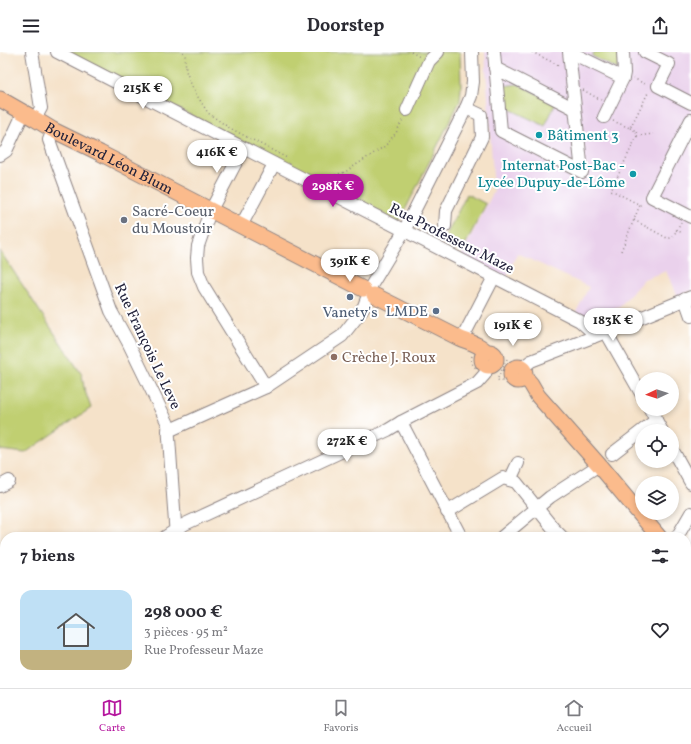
<!DOCTYPE html>
<html lang="fr">
<meta charset="utf-8">
<style>
body{margin:0;font-family:Vollkorn,serif;background:#f2f2f3;color:#2b2b33;height:100vh;display:flex;flex-direction:column;font-size:15px;white-space:nowrap}
*{box-sizing:border-box;margin:0}
p{font-size:13px;color:#7c7c81}
.icon{flex:none;width:22px;height:22px;fill:none;stroke:currentColor;stroke-width:2;stroke-linecap:round;stroke-linejoin:round}
.map{position:relative;flex:1;overflow:hidden}
.drawer{position:absolute;left:0px;top:480px;width:691px;height:156px;display:flex;flex-direction:column;background:#fff;border-radius:16px 16px 0 0;box-shadow:0 2px 6px #0003}
.drawer>*{flex:none}
.needle{width:26px;rotate:266deg}
.controls{position:absolute;left:635px;top:320px;display:grid;gap:8px}
.controls a{display:grid;place-items:center;width:44px;height:44px;border-radius:50%;background:#fff;box-shadow:0 2px 6px #0003;font-size:20px}
.price{position:absolute;translate:-50% -34px;padding:0 9px;border-radius:14px;background:#fff;color:#222;font-size:13px;line-height:26px;filter:drop-shadow(0 1px 2px #0008)}
.price::after{content:'';position:absolute;left:50%;top:24px;width:12px;height:9px;margin-left:-6px;background:inherit;clip-path:polygon(0 0,100% 0,50% 100%)}
.price.current{background:#b5179e;color:#fff}
ul{padding:0;list-style:none}
li{display:flex;align-items:center;gap:12px;height:100px;padding:0 20px}
li span{display:grid;place-items:center;flex:none;width:112px;height:80px;border-radius:12px;color:#555}
li>.icon{margin-inline-start:auto}
span .icon{width:48px;height:48px;fill:#fffc;stroke-width:1}
li b{font-size:17px}
h2{display:flex;justify-content:space-between;align-items:center;height:48px;padding:0 20px;font-size:17px}
header{display:flex;justify-content:space-between;align-items:center;height:52px;padding:0 20px;background:#fff;font-size:18px;font-weight:700}
.tab-bar{display:flex;justify-content:space-around;align-items:center;height:56px;border-top:1px solid #e1e1e2;background:#fff;font-size:11px;color:#7c7c81}
.tab-bar a{display:grid;justify-items:center;gap:2px}
.tab-bar .current{color:#b5179e}
.map>svg:first-child{display:block}
.built{fill:#ead1ec}
.green{fill:#c0cf71;stroke:#717856}
.lines{fill:none;stroke-linecap:round;stroke-linejoin:round}
.minor-casing{stroke:#8c8282;stroke-width:14}
.major-casing{stroke:#8c8282;stroke-width:17}
.path{stroke:#8c8282;stroke-width:1.5;stroke-dasharray:1 3;stroke-linecap:butt}
.minor{stroke:#fff;stroke-width:12}
.major{stroke:#fbbb8c;stroke-width:15}
.culture-dot{fill:#0f9aa8;stroke:#fff;stroke-width:1.5}
.worship-dot{fill:#6b7280;stroke:#fff;stroke-width:1.5}
.service-dot{fill:#5c6f8a;stroke:#fff;stroke-width:1.5}
.education-dot{fill:#8d6e63;stroke:#fff;stroke-width:1.5}
.labels{text-anchor:middle;stroke-width:4;stroke-linejoin:round;paint-order:stroke}
.culture-label{font-size:15px;fill:#0d838f;stroke:#fff;text-anchor:start}
.street-label{font-size:15px;fill:#22223b;stroke:#fff}
.worship-label{font-size:15px;fill:#5b616d;stroke:#fff;text-anchor:start}
.service-label{font-size:15px;fill:#4e5e75;stroke:#fff;text-anchor:end}
.education-label{font-size:15px;fill:#785e54;stroke:#fff;text-anchor:start}
</style>
<header><svg class="icon" aria-label="menu" viewBox="0 0 24 24"><path d="M4 6h16M4 12h16M4 18h16"/></svg>Doorstep<svg class="icon" aria-label="share" viewBox="0 0 24 24"><path d="M12 15V3M7 8l5-5 5 5M5 13v7h14v-7"/></svg></header>
<div class="map">
<svg width="691" height="636" viewBox="0 0 691 636">
<rect width="100%" height="100%" fill="#fff"/>
<filter id="ink" filterUnits="userSpaceOnUse"><feTurbulence type="fractalNoise" baseFrequency=".025" numOctaves="2"/><feDisplacementMap in="SourceGraphic" scale="8" xChannelSelector="R" yChannelSelector="G"/><feConvolveMatrix kernelMatrix="1 2 1 2 8 2 1 2 1" color-interpolation-filters="sRGB"/></filter>
<filter id="wash" filterUnits="userSpaceOnUse"><feTurbulence type="fractalNoise" baseFrequency=".012" numOctaves="4" result="noise"/><feDisplacementMap in="SourceGraphic" scale="16" xChannelSelector="R" yChannelSelector="G"/><feGaussianBlur stdDeviation="0.9" result="paint"/><feColorMatrix in="noise" values="0 0 0 0 0 0 0 0 0 0 0 0 0 0 0 0 0 1.4 0 .05"/><feComposite in="paint" operator="in"/></filter>
<g filter="url(#wash)">
<rect width="100%" height="100%" fill="#f5e2c9"/>
<!-- built -->
<path class="built" d="M485,0h206v239l-14,5 -11,-25 -22,8 -24,27 -14,5 4,11 -12,5 -23,-13 14,-27 -72,-34 -11,26 -45,-23 33,-65z"/>
<!-- green -->
<g class="green">
<path d="M67,0h393l1,35 -1,14 -61,121z"/>
<path d="M594,0h26v19l-28,-15z"/>
<path d="M518,32l38,19 -11,23 -42,-20v-20z"/>
<path d="M467,142l19,10 -22,43 -19,-10z"/>
<path d="M0,199l82,124 2,13 7,20 -66,45 -25,-3z"/>
</g>
</g>
<g filter="url(#ink)">
<g class="lines">
<defs>
<g id="minor">
<path d="M32,0l9,56 -6,11"/>
<path d="M57,0l523,269 10,9 3,7"/>
<path d="M494,0l7,79 81,41 -13,-120"/>
<path d="M570,0l53,26"/>
<path d="M645,0l24,12 -11,22 33,17"/>
<path d="M495,16l80,41"/>
<path d="M407,58l22,-49 9,-9"/>
<path d="M604,65l19,-39 1,-5 -1,-21"/>
<path d="M691,68l-39,77 39,20"/>
<path d="M53,78l-4,10 62,171 17,31 40,82 8,113"/>
<path d="M243,97l-32,61 -4,10 -9,26 -1,12 1,14 6,15 62,100"/>
<path d="M0,103l6,-4 18,-39"/>
<path d="M241,174l33,-62"/>
<path d="M445,174l1,-15 36,-74 -1,-22 -15,-7"/>
<path d="M371,234l33,-55 62,-123 5,-12 2,-14 -1,-30"/>
<path d="M685,247l6,17"/>
<path d="M606,280l36,63"/>
<path d="M462,287l32,-62"/>
<path d="M522,316l9,-7 75,-29 85,-35"/>
<path d="M650,357l12,22"/>
<path d="M401,370l60,115"/>
<path d="M168,379l98,-44 76,-51 15,-19 7,-11 3,-8"/>
<path d="M672,397l19,34"/>
<path d="M612,402l44,-34"/>
<path d="M510,428l8,-17"/>
<path d="M0,434l9,-5"/>
<path d="M447,460l56,-34 13,4 37,46 9,9"/>
<path d="M165,485l20,-13 203,-94 13,-8 76,-39 8,-9 2,-8"/>
<path d="M502,485l48,-40 49,-32"/>
<path d="M677,485l14,-24"/>
<path d="M0,518l5,-3"/>
<path d="M0,576l5,-3"/>
<path d="M686,623l5,-10"/>
<path d="M197,631l14,5"/>
<path d="M182,636l1,-5"/>
<path d="M349,636l18,-5"/>
<path d="M603,636l1,-5"/>
<path d="M681,636l2,-5"/>
</g>
<g id="major">
<path id="s1" d="M0,47l35,20 18,11 47,23 263,136"/>
<path d="M374,243c28,14 57,29 85,43 9,4 21,6 27,14"/>
<circle cx="489" cy="307" r="7"/>
<circle cx="518" cy="322" r="7"/>
<path d="M525,325l6,7 7,12 61,69 60,72"/>
<path d="M686,518l5,7"/>
</g>
</defs>
<!-- minor casing -->
<use href="#minor" class="minor-casing"/>
<!-- major casing -->
<use href="#major" class="major-casing"/>
<!-- path -->
<g class="path">
<path d="M183,0l2,4 1,15 7,18 15,24 20,14 59,31"/>
<path d="M411,0l9,5"/>
<path d="M532,0l28,14"/>
<path d="M633,26l14,7"/>
<path d="M583,38l18,10"/>
<path d="M613,69l17,7 19,-37"/>
<path d="M630,76l6,3 1,5 -26,54 29,15 2,-3"/>
<path d="M637,84l16,-2"/>
<path d="M324,125l1,1 20,-6 40,-26 11,-13 7,-14"/>
<path d="M634,168l33,18h3l3,-1 8,-15"/>
<path d="M676,178l7,3"/>
<path d="M621,199l19,-46"/>
<path d="M472,304c-2,5 0,9 4,12"/>
<path d="M507,307l-10,21 15,3 6,5"/>
</g>
<!-- minor -->
<use href="#minor" class="minor"/>
<!-- major -->
<use href="#major" class="major"/>
</g>
</g>
<!-- markers -->
<g class="culture-dot">
<circle cx="539" cy="83" r="4"/>
<circle cx="633" cy="122" r="4"/>
</g>
<circle class="worship-dot" cx="124" cy="168" r="4"/>
<g class="service-dot">
<circle cx="350" cy="245" r="4"/>
<circle cx="436" cy="259" r="4"/>
</g>
<circle class="education-dot" cx="334" cy="305" r="4"/>
<g class="labels">
<!-- culture labels -->
<g class="culture-label">
<text x="547" y="88">Bâtiment 3</text>
<text x="625" y="118" text-anchor="end">Internat Post-Bac -<tspan x="625" dy="17">Lycée Dupuy-de-Lôme</tspan></text>
</g>
<!-- street labels -->
<g class="street-label">
<text dy="5" stroke="none"><textPath href="#s1" startOffset="124">Boulevard Léon Blum</textPath></text>
<text transform="translate(452 186) rotate(27)" y="5">Rue Professeur Maze</text>
<text transform="translate(148 294) rotate(65)" y="5">Rue François Le Leve</text>
</g>
<!-- worship labels -->
<g class="worship-label">
<text x="132" y="164">Sacré-Coeur<tspan x="132" dy="17">du Moustoir</tspan></text>
</g>
<!-- service labels -->
<g class="service-label">
<text x="428" y="264">LMDE</text>
<text x="350" y="265" text-anchor="middle">Vanety's</text>
</g>
<!-- education labels -->
<g class="education-label">
<text x="342" y="310">Crèche J. Roux</text>
</g>
</g>
</svg>
<div class="controls">
<a><svg class="needle" viewBox="-14 -14 28 28"><path d="M0-13l5 13h-10z" fill="#e53935"/><path d="M0 13l5-13h-10z" fill="#7c7c81"/></svg></a>
<a><svg class="icon" aria-label="locate" viewBox="0 0 24 24"><circle cx="12" cy="12" r="6"/><path d="M12 2v4M12 18v4M2 12h4M18 12h4"/></svg></a>
<a><svg class="icon" aria-label="layers" viewBox="0 0 24 24"><path d="M12 4l9 5-9 5-9-5zM3 14l9 5 9-5"/></svg></a>
</div>
<b class="price" style="left:143px;top:58px">215K €</b>
<b class="price" style="left:217px;top:122px">416K €</b>
<b class="price current" style="left:333px;top:156px">298K €</b>
<b class="price" style="left:350px;top:231px">391K €</b>
<b class="price" style="left:613px;top:290px">183K €</b>
<b class="price" style="left:513px;top:295px">191K €</b>
<b class="price" style="left:347px;top:411px">272K €</b>
<section class="drawer">
<h2>7 biens<svg class="icon" aria-label="filters" viewBox="0 0 24 24"><path d="M4 7h16M4 17h16"/><circle cx="9" cy="7" r="2"/><circle cx="15" cy="17" r="2"/></svg></h2>
<ul>
<li><span style="background:linear-gradient(#bfe0f5 75%,#c2b280 0)"><svg class="icon" aria-label="home" viewBox="0 0 24 24"><path d="M3 11l9-7 9 7M6 9v11h12V9"/></svg></span><div><b>298 000 €</b><p>3 pièces · 95 m²</p><p>Rue Professeur Maze</p></div><svg class="icon" aria-label="heart" viewBox="0 0 24 24"><path d="M12 20l-8-8c-3-5 5-10 8-4 3-6 11-1 8 4z"/></svg></li>
</ul>
</section>
</div>
<nav class="tab-bar">
<a class="current"><svg class="icon" aria-label="map" viewBox="0 0 24 24"><path d="M3 6l6-2 6 2 6-2v14l-6 2-6-2-6 2zM9 4v14M15 6v14"/></svg>Carte</a>
<a><svg class="icon" aria-label="saved" viewBox="0 0 24 24"><path d="M7 4h10v16l-5-4-5 4z"/></svg>Favoris</a>
<a><svg class="icon" aria-label="home" viewBox="0 0 24 24"><path d="M3 11l9-7 9 7M6 9v11h12V9"/></svg>Accueil</a>
</nav>
